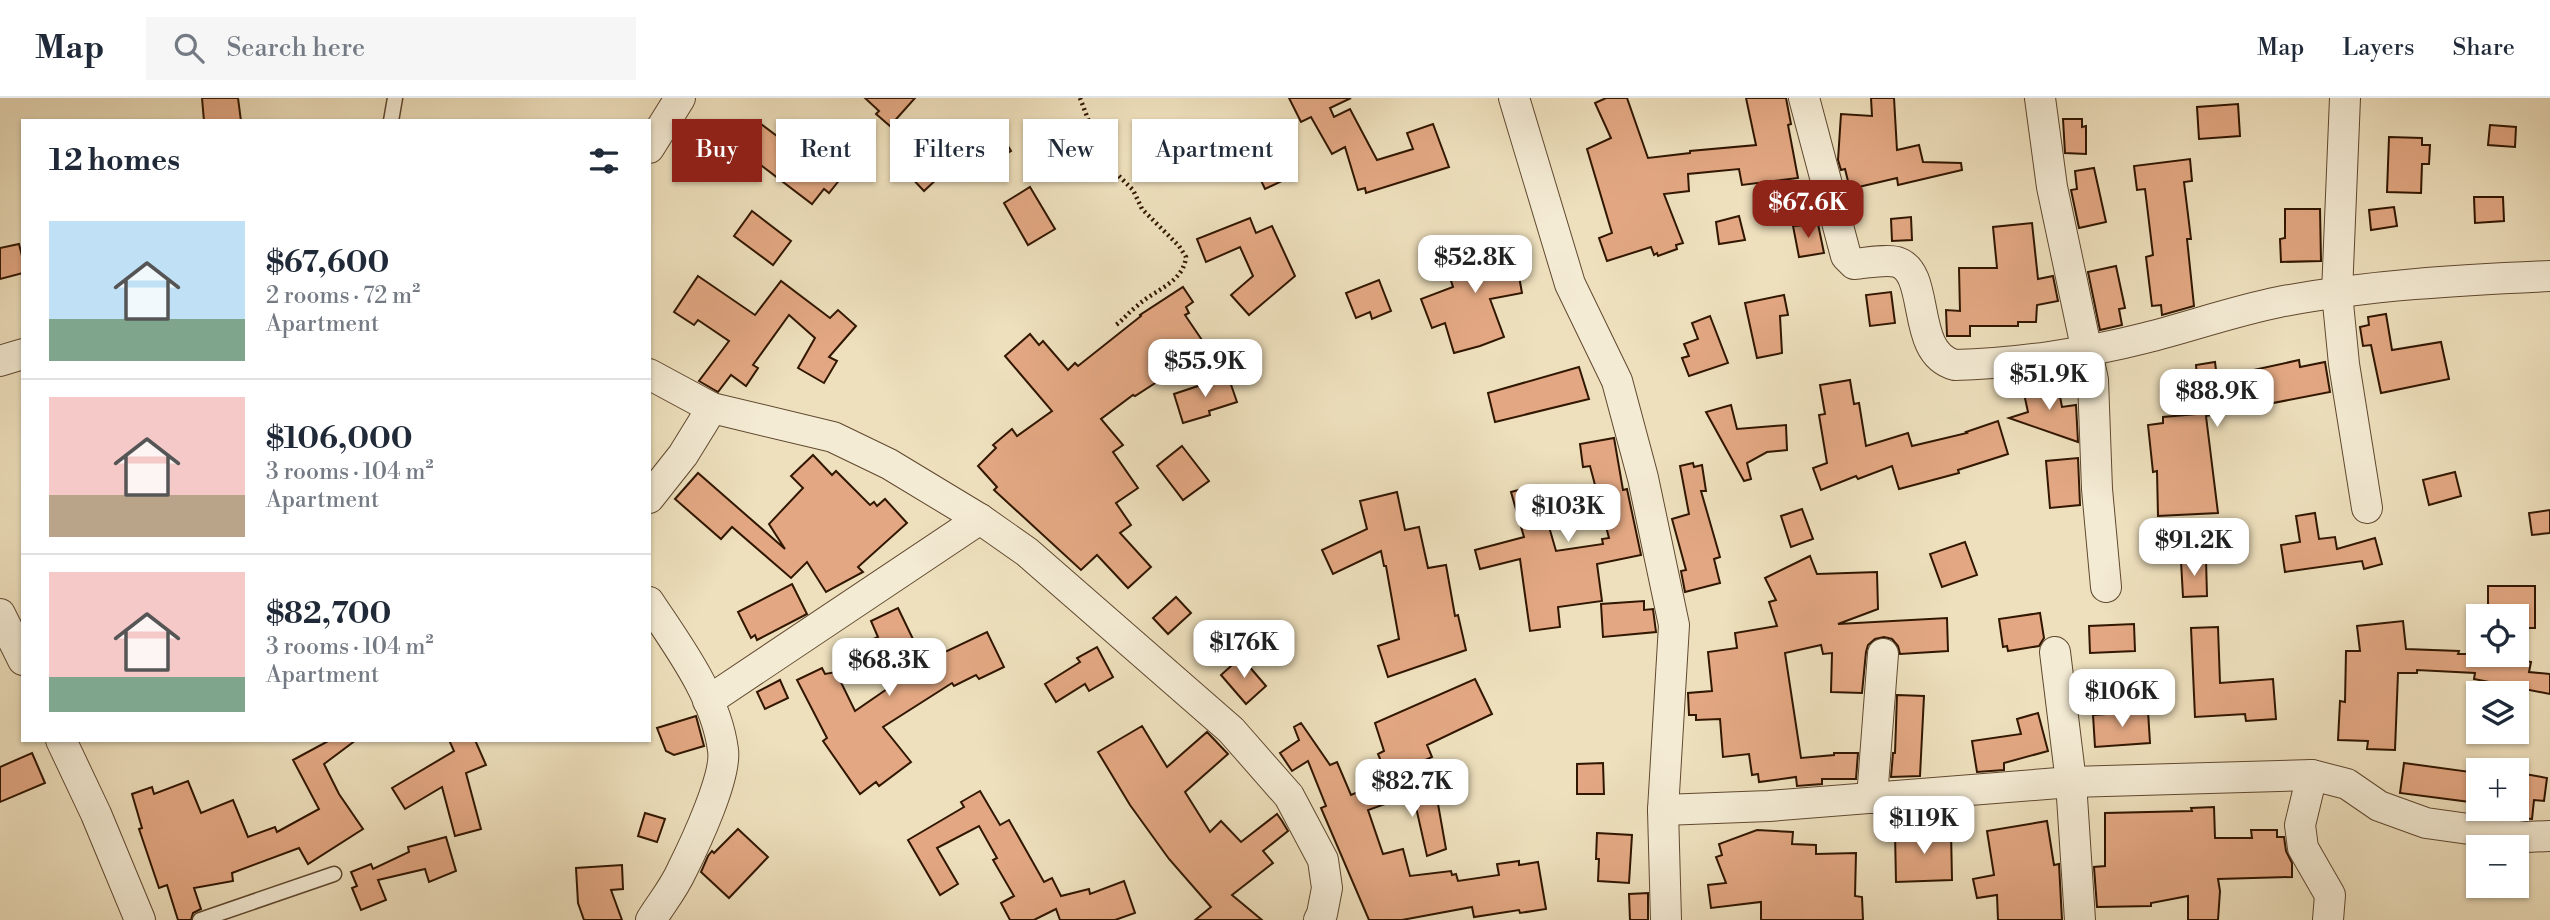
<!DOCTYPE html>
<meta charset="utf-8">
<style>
body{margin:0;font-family:"Libre Bodoni",serif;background:#f6f6f7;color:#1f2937;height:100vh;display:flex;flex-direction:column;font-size:26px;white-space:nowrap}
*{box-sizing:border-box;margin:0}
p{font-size:23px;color:#747a83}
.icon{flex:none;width:38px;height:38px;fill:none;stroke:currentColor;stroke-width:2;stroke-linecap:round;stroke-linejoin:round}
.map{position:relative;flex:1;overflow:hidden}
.side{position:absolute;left:21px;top:21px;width:630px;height:623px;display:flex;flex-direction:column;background:#fff;border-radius:0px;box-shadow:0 2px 5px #0004}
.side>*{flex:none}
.guide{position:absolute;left:672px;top:21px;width:665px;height:63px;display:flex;gap:14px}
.fabs{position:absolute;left:2466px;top:506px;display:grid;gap:14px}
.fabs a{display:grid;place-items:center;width:63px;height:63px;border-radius:0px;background:#fff;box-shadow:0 2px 5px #0004;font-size:35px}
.price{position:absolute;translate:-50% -60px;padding:0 16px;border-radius:14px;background:#fff;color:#222;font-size:23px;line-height:46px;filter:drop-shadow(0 2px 4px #0008)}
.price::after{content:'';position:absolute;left:50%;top:42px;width:21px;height:16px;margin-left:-10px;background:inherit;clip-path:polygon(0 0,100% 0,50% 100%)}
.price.on{background:#8f2418;color:#fff}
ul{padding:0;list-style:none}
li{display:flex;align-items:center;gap:21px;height:175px;padding:0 28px}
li+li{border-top:2px solid #e0e1e3}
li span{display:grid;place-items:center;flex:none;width:196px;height:140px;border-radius:0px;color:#555}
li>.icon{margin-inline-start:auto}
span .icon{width:84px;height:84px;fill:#fffc;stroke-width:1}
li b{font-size:30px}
h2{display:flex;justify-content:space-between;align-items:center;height:84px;padding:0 28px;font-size:30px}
.tag{padding:0 24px;border-radius:0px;background:#fff;box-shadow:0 2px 5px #0004;font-size:24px;line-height:63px}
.tag.on{background:#8f2418;color:#fff}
header{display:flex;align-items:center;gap:42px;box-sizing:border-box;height:98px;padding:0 35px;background:#fff;border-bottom:2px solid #e0e1e3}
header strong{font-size:33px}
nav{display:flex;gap:38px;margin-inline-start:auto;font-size:24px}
.search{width:490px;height:63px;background:#f6f6f7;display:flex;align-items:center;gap:18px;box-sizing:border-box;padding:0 24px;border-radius:0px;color:#747a83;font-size:26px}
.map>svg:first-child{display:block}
.building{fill:#e3a883;stroke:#311600;stroke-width:2}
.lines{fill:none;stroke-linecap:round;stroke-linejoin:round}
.lane-casing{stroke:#60482f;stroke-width:17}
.street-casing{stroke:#60482f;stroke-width:32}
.path{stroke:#311600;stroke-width:4.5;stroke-dasharray:2 3.5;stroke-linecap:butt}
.lane{stroke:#f4ebd4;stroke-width:14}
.street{stroke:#f4ebd4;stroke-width:30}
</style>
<header>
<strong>Map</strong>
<div class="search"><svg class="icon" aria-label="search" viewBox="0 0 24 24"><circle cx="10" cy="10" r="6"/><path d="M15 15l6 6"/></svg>Search here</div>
<nav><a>Map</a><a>Layers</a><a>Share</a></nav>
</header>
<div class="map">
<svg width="2550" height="822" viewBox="0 0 2550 822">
<rect width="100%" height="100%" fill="#eee0bd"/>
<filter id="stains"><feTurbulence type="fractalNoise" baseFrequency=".00286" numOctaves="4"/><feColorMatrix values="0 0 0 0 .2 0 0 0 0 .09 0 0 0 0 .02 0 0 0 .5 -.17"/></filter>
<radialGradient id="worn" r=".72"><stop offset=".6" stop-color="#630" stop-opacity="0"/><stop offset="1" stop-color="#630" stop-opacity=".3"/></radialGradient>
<!-- building -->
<g class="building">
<path d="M202,0h36l3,23h-37z"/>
<path d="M865,0h50l-25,28 -14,-12 3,-3z"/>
<path d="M1289,0h62l-21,10 4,9 16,-8 27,51 36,-11 -6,-16 26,-9 16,43 -83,26 -1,-5 -7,2 -13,-43 -13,7 -21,-37 -10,5z"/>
<path d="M1606,0h21l21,60 42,-5v-2l66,-6 -10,-47h40l5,26 -3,1 10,53 -56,7 -3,-16 -51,5 1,17 -25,3 19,49 -7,2 1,4 -19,7 -1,-3 -3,2 -3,-8 -44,14 -8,-23 13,-5 -25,-84 24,-11 -16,-35z"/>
<path d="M1871,0h23l3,52 22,-5 4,17 38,1 1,7 -64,15 -1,-7 -47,11 -5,-20 -4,1 -3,-10 3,-46 31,2z"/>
<path d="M2238,6l2,32 -41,3 -2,-32z"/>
<path d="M2063,21h19v8l4,-1v28l-21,-1z"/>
<path d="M757,23l36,27 4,-5 44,35 -12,15 -5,-4 -12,15 -75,-57z"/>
<path d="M993,23l18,30 -34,21 -3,-6 -10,6 -7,-12 -33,31 -30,-32 21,-20 18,20z"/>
<path d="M2490,27l26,2 -1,20 -27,-2z"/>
<path d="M1259,29l4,8 6,-3 16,34 -6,4 5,10 -19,9 -25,-53z"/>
<path d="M2389,39l33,1v7h8l-1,19h-7l-1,29 -34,-1z"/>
<path d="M2190,61l2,22 -8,1 7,57h-4l7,67 -32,9 -1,-10 -9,1 -6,-49 7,-2 -8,-66 -8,1 -3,-24z"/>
<path d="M2094,70l12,54 -27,6 -8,-38 6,-1 -2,-18z"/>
<path d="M1030,89l25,42 -27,16 -24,-42z"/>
<path d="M2474,99h29l1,24 -29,2z"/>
<path d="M2394,109l3,19 -26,4 -2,-20z"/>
<path d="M2285,111h35l1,52 -40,1 -1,-23 5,-1z"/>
<path d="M752,113l39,30 -18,24 -39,-29z"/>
<path d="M1739,118l6,24 -26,4 -3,-22z"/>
<path d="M1911,119l1,23 -20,1 -1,-22z"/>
<path d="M1250,120l6,15 16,-7 23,50 -46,39 -18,-20 22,-19 -13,-29 -34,15 -9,-23z"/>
<path d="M2032,125l6,56 15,-3 5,25 -21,4 -1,17h-18v4h-48v10h-23l-1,-26 14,1 -1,-43h38l-4,-41z"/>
<path d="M1818,126l6,29 -25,4 -6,-31z"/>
<path d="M1512,139l10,56 -32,6 14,38 -24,9 -26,7 -9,-30 -13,5 -11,-29 32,-12 -9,-28z"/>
<path d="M19,146l4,16v13l-23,6v-31z"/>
<path d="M2116,168l9,42 -6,1 3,16 -22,5 -12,-58z"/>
<path d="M698,178l57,39 26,-34 49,37 8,-8 18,16 -27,31 8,4 -13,22 -26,-15 17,-30 -26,-23 -36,50 5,3 -12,18 -15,-11 -13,17 -19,-11 30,-40 -31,-21 -4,5 -20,-13z"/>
<path d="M1379,182l12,31 -19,8 -2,-7 -14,6 -10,-25z"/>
<path d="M1183,189l10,15 -7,5 3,6 -4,2 23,34 -73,47 -2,-1 -32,24 22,26 -10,7 25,36 -22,15 15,22 -11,8 31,34 -23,21 -31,-33 -16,15 -87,-80 3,-3 -19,-21 18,-18 -3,-3 19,-16 5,7 35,-25 -47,-55 25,-22 9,11 4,-4 25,29 7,-7 3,3 63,-50 -1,-1z"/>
<path d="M1891,194l4,31 -25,3 -4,-31z"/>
<path d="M1784,197l4,20 -8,1 2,37 -25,5 -12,-55z"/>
<path d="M2386,216l6,36 49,-8 8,37 -68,14 -10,-48 -8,1 -3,-19 9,-2 -1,-8z"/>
<path d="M1710,218l18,47 -39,13 -7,-18 7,-2 -5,-12 14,-5 -6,-16z"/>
<path d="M2299,262l1,7 25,-5 5,30 -124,24 12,97 -60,3 -1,-45 -4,1 -5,-47 15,-2v-6l33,-3 -4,-37 5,-1 -1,-11 19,-3 2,16z"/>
<path d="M1579,269l10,32 -94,23 -7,-29z"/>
<path d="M1228,278l9,26 -28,9 1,4 -27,8 -9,-29z"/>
<path d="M1850,282l4,24 5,-1 7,43 42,-13 4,13 55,-13 -1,-1 32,-11 10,33 -50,16 1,3 -60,16 -7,-23 -34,13 -2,-3 -35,14 -8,-22 14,-5 -8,-48 6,-1 -5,-29z"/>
<path d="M2057,283l5,26 14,-2 2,37 -69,-24 19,-6 -5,-23z"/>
<path d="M1731,307l6,24 49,-4 1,25 -20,2 -20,11 4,16 -7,2 -38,-69z"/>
<path d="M1614,340l9,52 4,-1 14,66 -44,9 5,37 -44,6 2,20 -30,4 -10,-72 -40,10 -5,-19 49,-13 -13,-45 26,-7 19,66 47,-7 -1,-5 7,-1 -19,-72 -7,1 -3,-23z"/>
<path d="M1182,348l27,35 -26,19 -26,-34z"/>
<path d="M813,357l19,20 4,-4 34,34 4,-3 3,4 8,-7 22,24 -49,44 5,5 -37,20 -19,-30 -16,16 -59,-51 -11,12 -46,-40 23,-26 87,76 -16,-25 34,-36 -12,-12z"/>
<path d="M2078,360l2,47 -30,3 -4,-47z"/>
<path d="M1693,365l1,4 8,-2 4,26h-5l19,66 -6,2 6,24 -35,9 -4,-21 5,-1 -14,-51 17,-5 -9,-48z"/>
<path d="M2455,374l6,24 -32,9 -6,-25z"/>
<path d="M1397,394l8,38 14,-3 9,41 18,-3 9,51 3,-1 8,35 -78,27 -10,-31 21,-7 -13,-73h-2l-3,-15 -48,23 -11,-24 45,-21 -7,-28z"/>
<path d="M1802,411l11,30 -22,8 -10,-31z"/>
<path d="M2550,412v23l-18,2 -3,-22z"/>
<path d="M2315,415l4,26 16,-2 2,12 38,-11 7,26 -18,5 -2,-8 -77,11 -4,-27 19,-3 -4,-26z"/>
<path d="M1965,444l12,33 -35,12 -12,-33z"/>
<path d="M1810,458l7,18 60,-2 1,37 -40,15 109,-6 1,33 -48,3 -2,-8 -6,-7 -8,-2 -9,2 -7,6 -2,7 -4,41 -31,-1 1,-39 -9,1 -2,-9 -36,8 16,105 33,-3v-2h24l-2,26h-34v5l-25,2 -1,-9 -37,5 -1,-8 -6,1 -3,-21 -26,3 -3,-38 -24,1v-5h-7l-1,-22 24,-2 -4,-39 29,-4 -2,-15 42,-7 -8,-24 7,-2 -11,-22z"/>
<path d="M2206,461l1,37 -24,1 -2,-36z"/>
<path d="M792,486l15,30 -50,26 -2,-5 -4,3 -13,-26z"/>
<path d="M2488,488h47v42h-19v-12h-28z"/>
<path d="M1176,499l15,16 -23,21 -15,-16z"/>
<path d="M1644,503v9l9,-1 3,23 -53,5 -2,-33z"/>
<path d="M898,510l26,54 63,-30 17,35 -25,12 -3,-4 -22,11 -2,-3 -69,44 28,35 -32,24 -3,-4 -16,12 -37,-53 4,-3 -30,-58 25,-12 3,6 11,-2 19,39 32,-22 -4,-7 6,-4 -18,-38 7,-3 -7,-16z"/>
<path d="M2040,515l4,25 -5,8 -31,5 -1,-5 -4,1 -4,-28z"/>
<path d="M2403,523l3,28 53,2 -1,3h34l39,8 -2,10 21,2v20l-76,-15 1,-6 -58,-3v3h-19l-3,77 -28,-1 1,-8 -30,-1 2,-39 5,1 1,-51h14l-3,-25z"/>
<path d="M2134,526l1,27 -45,2 -1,-27z"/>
<path d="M2218,529l2,56 53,-4 3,40 -30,2 -1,-7 -50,3 -4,-89z"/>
<path d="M1097,549l16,30 -24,14 -4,-7 -29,18 -11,-18 35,-22 -3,-4z"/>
<path d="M1241,559l25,29 -20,18 -25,-29z"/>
<path d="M1475,581l17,35 -65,31 5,12 -9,4 15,43 8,45 -19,7 -14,-62 -45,16 15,44 20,-5 7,27 41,-5 1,4 4,-1 2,7 41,-6 -2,-11 22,-3v4l19,-3 8,47 -26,4 -1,-3 -45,7 -2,-10 -70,13h-33l-48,-112 5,-2 -18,-45 -16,10 -12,-18 19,-13 -5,-13 7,-4 29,42 7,-3 14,33 26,-11 1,-5 9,-3 -9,-22 6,-3 -9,-28z"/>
<path d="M780,582l8,18 -23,11 -8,-17z"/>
<path d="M1897,597l27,1 -4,80 -29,1 2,-24h2z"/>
<path d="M2148,613l2,32 -55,4 -2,-32z"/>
<path d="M2038,615l10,38 -44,12v7l-27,2 -5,-31 49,-7 -4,-15z"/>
<path d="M696,618l8,30 -30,9 -8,-4 -9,-23z"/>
<path d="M1142,628l25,41 40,-35 21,22 -43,38 25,40 11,-11 20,21 36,-28 5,7 6,10 -25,20 10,12 -41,32 30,25h-67l16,-13 -42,-48 -39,-54 -32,-53z"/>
<path d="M330,642h26l-32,24 15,30 24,35 -55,35 -9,-16 -67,25 1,8 -39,7 7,21 -8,4 -2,7h-13l-11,-35 -8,3 -20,-59 3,-1 -10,-34 20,-7 2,7 34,-13 13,32 32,-13 15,37 27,-10 2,5 42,-23 -26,-49z"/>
<path d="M449,642h26l11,25 -20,8 15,56 -26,7 -13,-49 -37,22 -13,-21 62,-37z"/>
<path d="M32,655l13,30 -45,19v-35z"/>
<path d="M1603,665l1,31h-27v-30z"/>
<path d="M2404,665l74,10v30l-78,-10z"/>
<path d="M2519,675l28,5 -3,23 -10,-1 -2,19 -16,-1z"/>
<path d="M980,693l20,34 9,-5 35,62 8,-4 9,18 28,-7 1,5 34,-13 11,32 -20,7h-55l-4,-11 -22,11h-24l-9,-17 13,-7 -21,-36 4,-2 -18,-32 -42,22 21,36 -18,11 -32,-55 56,-33 -3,-5z"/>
<path d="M2214,709l1,31h37l-1,-8h26v7h7l2,14 6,12v14l-74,2 2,12 -2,29h-30v-24l-37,7v3l-54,1 -3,-40 11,-1v-53l87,-2 -1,-3z"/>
<path d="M645,715l20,6 -8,23 -19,-6z"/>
<path d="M2047,723l7,44 5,-1 3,56h-64l-1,-25 -20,3 -4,-19 21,-4 -7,-44z"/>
<path d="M738,731l30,28 -39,41 -28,-26 7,-16 4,-5 2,2z"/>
<path d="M1757,732l36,2 -1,12 24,1v9l40,-1 -1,43 7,1 1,23h-102v-18l-50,6 -3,-23 18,-2 -10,-26 6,-2 -3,-11z"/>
<path d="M1951,733l1,49 -56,2 -1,-49z"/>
<path d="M1597,735l35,2 -3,48 -31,-2 1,-22h-3z"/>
<path d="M446,739l10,34 -27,11 -4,-13 -47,11 8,20 -25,10 -9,-22 5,-2 -6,-14 20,-8 2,5 36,-17 -1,-5z"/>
<path d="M622,767l1,24 -12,1 11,30h-38l-6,-17 -2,-35z"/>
<path d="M1648,795v27h-18l-1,-26z"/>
</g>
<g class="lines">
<defs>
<g id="lane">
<path d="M391,23l4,-23"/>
<path d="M200,822l134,-46"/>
</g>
<g id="street">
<path d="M1514,0l56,186 47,97 26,97 31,147 -11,185 3,110"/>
<path d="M1804,0l42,158 8,8c13,-1 31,-5 43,-2 35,11 12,91 58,103 60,-1 131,-12 190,-27 44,-11 89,-27 134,-36 89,-17 181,-22 271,-26"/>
<path d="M2040,0l12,89 41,193 4,109 9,98"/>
<path d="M2345,0l-8,195 7,71 23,144"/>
<path d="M649,50l31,-50"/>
<path d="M0,263l23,-7"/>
<path d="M649,276l63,34 121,29 56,27 91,55 47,33 204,178 58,66 34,64 4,28 -5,26 -3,6"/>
<path d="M649,400l34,-43 29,-47"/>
<path d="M649,504c29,44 67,94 74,148 4,26 -28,94 -41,120 -8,18 -21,34 -31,50"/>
<path d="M0,516l23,46"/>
<path d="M2055,554l16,130 9,138"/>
<path d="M708,603l272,-182"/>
<path d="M61,642l35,74 44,106"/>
<path d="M2312,677l-12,50 3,23 27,47 -2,25"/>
<path d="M1872,700l11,-144"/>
<path d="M1663,712l106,-4 302,-24 241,-7 35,9 32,22 47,17 100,14 24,-1"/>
</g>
</defs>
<!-- lane casing -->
<use href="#lane" class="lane-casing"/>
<!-- street casing -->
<use href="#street" class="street-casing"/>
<!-- path -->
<path class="path" d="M1080,0l19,50 16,24 18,18 9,19 37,37 7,11c-3,26 -32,33 -49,49 -8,6 -13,13 -21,19"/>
<!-- lane -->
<use href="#lane" class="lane"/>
<!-- street -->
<use href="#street" class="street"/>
</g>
<rect width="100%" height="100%" filter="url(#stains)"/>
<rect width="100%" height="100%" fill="url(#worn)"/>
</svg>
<div class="fabs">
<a><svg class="icon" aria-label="locate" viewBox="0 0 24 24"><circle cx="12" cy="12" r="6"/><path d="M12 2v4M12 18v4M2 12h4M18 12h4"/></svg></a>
<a><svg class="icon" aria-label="layers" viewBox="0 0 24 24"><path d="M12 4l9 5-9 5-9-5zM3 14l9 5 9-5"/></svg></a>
<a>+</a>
<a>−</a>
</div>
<b class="price on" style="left:1808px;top:142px">$67.6K</b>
<b class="price" style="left:1475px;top:197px">$52.8K</b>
<b class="price" style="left:1205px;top:301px">$55.9K</b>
<b class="price" style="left:2049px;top:314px">$51.9K</b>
<b class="price" style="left:2217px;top:331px">$88.9K</b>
<b class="price" style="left:1568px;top:446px">$103K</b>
<b class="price" style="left:2194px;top:480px">$91.2K</b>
<b class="price" style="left:1244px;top:582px">$176K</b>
<b class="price" style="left:889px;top:600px">$68.3K</b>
<b class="price" style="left:2122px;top:631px">$106K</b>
<b class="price" style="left:1412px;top:721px">$82.7K</b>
<b class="price" style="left:1924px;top:758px">$119K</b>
<div class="guide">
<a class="tag on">Buy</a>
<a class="tag">Rent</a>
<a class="tag">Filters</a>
<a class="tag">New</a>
<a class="tag">Apartment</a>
</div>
<section class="side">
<h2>12 homes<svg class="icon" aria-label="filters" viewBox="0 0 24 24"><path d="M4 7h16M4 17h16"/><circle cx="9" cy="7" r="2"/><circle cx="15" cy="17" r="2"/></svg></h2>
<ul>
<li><span style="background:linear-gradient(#bfe0f5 70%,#7fa58c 0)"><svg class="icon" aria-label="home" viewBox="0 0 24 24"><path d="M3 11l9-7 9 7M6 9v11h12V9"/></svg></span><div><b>$67,600</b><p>2 rooms · 72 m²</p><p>Apartment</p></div></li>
<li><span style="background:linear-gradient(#f6c9c9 70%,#b9a48a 0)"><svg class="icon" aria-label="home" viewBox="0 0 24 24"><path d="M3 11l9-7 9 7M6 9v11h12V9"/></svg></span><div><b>$106,000</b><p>3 rooms · 104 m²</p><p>Apartment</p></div></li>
<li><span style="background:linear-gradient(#f6c9c9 75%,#7fa58c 0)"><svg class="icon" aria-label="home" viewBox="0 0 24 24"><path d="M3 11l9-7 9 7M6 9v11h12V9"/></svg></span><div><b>$82,700</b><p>3 rooms · 104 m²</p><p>Apartment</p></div></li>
</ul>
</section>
</div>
